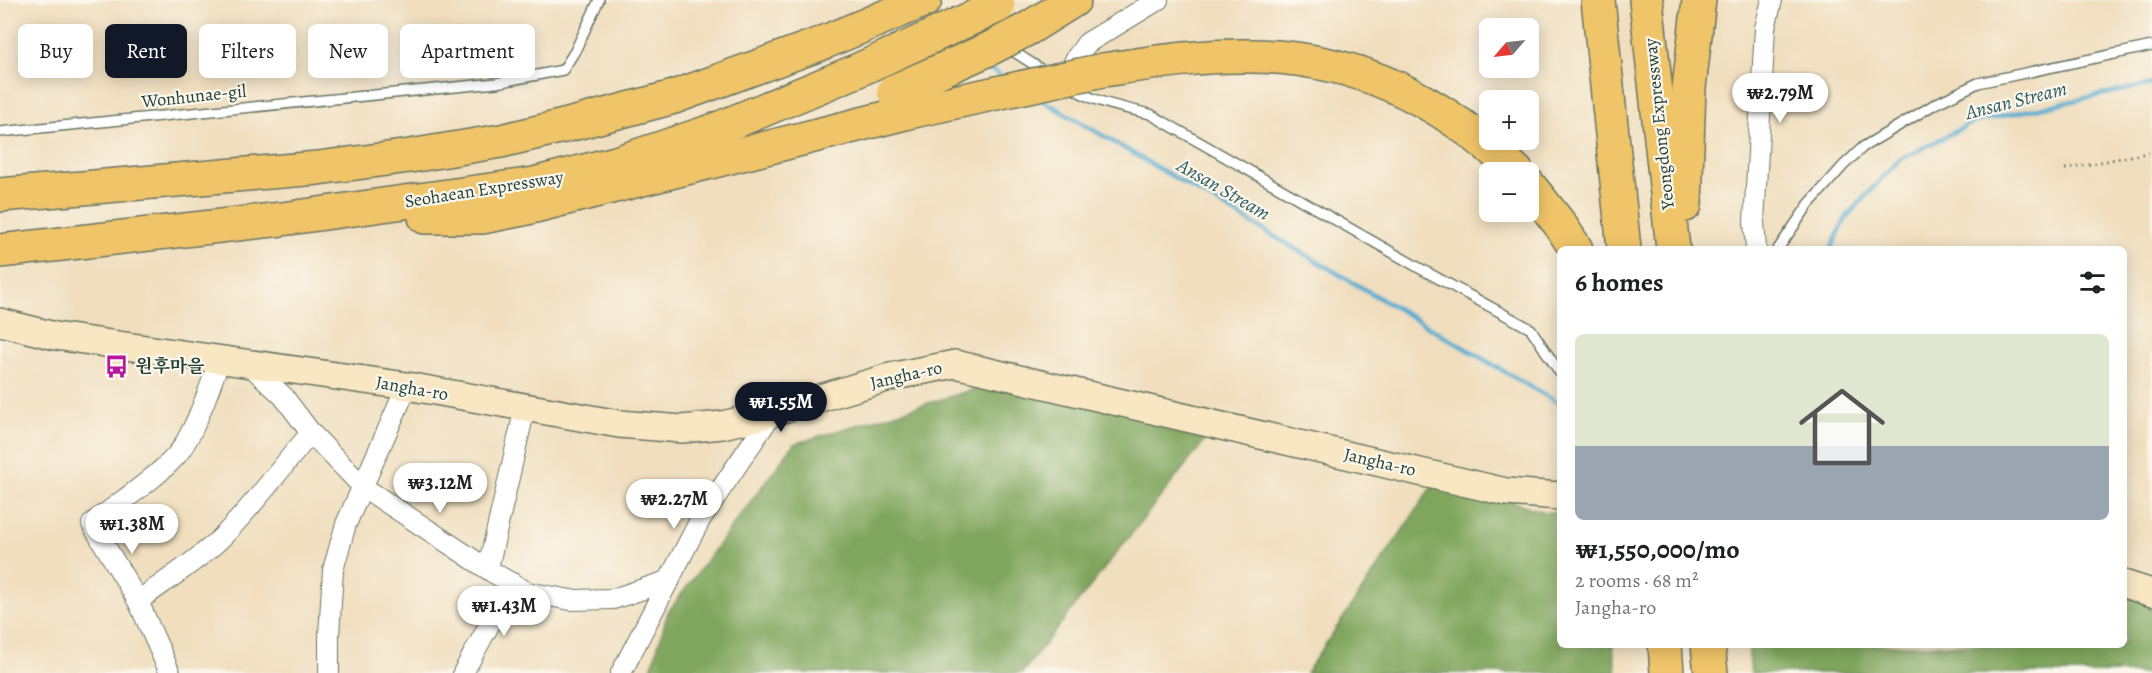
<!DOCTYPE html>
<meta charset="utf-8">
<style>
body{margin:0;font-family:Alegreya,"Noto Serif KR",serif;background:#f6f6f6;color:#202124;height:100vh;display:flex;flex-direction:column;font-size:22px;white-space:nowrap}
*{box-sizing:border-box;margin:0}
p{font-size:20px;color:#757577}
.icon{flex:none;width:33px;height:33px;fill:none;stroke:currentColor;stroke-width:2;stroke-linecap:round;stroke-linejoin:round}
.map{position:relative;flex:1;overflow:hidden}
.drawer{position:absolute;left:1557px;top:246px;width:570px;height:402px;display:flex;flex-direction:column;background:#fff;border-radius:9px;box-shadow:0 3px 15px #0003}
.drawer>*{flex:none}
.banner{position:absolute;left:18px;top:24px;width:570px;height:54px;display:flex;gap:12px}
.needle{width:39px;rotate:242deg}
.buttons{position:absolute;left:1479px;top:18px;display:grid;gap:12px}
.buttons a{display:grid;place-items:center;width:60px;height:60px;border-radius:9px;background:#fff;box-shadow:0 3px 15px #0003;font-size:30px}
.price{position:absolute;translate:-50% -51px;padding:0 14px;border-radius:21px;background:#fff;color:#222;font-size:20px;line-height:39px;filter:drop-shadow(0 2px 3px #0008)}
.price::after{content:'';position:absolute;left:50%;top:36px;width:18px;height:14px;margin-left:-9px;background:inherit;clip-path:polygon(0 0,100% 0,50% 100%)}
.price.on{background:#111827;color:#fff}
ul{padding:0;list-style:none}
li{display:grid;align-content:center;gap:12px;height:318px;padding:0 18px}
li+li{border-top:2px solid #e0e0e0}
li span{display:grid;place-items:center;height:186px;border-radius:9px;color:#555}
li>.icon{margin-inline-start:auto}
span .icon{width:108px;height:108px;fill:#fffc;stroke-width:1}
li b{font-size:26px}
h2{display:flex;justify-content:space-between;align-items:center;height:72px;padding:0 18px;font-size:26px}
.tag{padding:0 21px;border-radius:9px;background:#fff;box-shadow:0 3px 15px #0003;font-size:21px;line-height:54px}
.tag.on{background:#111827;color:#fff}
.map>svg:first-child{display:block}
.forest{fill:#80a65d;stroke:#507248;stroke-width:1.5}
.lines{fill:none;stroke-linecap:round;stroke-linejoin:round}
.stream{stroke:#53abd0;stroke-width:4.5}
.lane-casing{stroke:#687564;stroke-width:12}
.street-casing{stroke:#687564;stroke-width:22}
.secondary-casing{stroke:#687564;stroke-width:30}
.highway-casing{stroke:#687564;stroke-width:36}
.path{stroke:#687564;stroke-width:3;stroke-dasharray:1.5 4.5;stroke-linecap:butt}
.lane{stroke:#fff;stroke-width:9}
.street{stroke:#fff;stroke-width:20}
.secondary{stroke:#f9e7c3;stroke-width:27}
.highway{stroke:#f0c469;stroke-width:33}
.highway-bridge-casing{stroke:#687564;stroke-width:36;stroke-linecap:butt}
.highway-bridge{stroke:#f0c469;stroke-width:33}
.labels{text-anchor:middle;stroke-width:4.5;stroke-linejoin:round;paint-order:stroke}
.street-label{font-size:18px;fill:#1f3d34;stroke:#fbf7ec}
.poi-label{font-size:18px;font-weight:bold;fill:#1f3d34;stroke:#fbf7ec;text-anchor:start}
.water-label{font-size:20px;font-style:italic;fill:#2f5e63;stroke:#fbf7ec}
</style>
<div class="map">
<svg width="2152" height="673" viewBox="0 0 2152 673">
<rect width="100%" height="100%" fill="#fbf7ec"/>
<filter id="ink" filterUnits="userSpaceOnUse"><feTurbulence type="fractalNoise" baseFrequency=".0167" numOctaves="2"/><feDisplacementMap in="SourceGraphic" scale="12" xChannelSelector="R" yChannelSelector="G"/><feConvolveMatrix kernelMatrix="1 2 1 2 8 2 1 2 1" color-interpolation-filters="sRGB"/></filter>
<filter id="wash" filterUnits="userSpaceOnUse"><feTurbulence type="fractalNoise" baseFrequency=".008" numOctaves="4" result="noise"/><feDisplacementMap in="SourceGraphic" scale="24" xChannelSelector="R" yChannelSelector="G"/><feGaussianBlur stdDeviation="1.35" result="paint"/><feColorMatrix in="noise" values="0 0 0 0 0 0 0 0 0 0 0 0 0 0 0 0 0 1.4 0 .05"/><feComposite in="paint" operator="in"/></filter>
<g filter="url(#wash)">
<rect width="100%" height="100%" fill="#f0debe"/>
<!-- forest -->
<g class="forest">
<path d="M1011,378l210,42 -199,253h-372l18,-61 126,-168z"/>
<path d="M1438,478l107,34 15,1v132h53l3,28h-310z"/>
<path d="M2124,586l28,8v79h-401l-3,-28h376z"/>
</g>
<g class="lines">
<!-- stream -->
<g class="stream">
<path d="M983,65l21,13"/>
<path d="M1037,97l523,307"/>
<path d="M1831,249l16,-33 52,-56 75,-38 178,-38"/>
</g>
</g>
</g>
<g filter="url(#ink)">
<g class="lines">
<defs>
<g id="lane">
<path d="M1008,48l39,25"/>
<path d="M1069,86c26,17 52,21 81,28l271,155 110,60 29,44"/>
<path d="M0,132l496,-49 67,-13 12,-19 24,-51"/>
<path d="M1778,249l31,-45 34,-38 20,-19 72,-43 43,-21 174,-37"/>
</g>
<g id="street">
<path d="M1064,83l12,-25 11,-15 71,-43"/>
<path d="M1756,249l-2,-27 11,-194 7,-28"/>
<path d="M220,359c-10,27 -26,77 -45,98 -21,23 -58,47 -83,67l46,77c26,-19 59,-40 82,-62 33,-32 60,-71 91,-106"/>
<path d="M248,363l35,33 28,37 52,54 129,85 35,20 44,8 42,-1 57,-19"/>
<path d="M488,568l37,-160"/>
<path d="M138,601l32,72"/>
<path d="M329,673v-38l4,-65 13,-46 61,-138"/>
<path d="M463,673l49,-90"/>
<path d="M621,673l79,-153 73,-108"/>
</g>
<g id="secondary">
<path d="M0,322l55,14 352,50 212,38 63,5 40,-4 35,-8 133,-40 65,-13 551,128 54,4"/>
<path d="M2124,584l28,9"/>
</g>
<g id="highway">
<path d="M1598,0l26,249"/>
<path d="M1646,0l27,249"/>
<path d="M1029,28l45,-28"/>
<path d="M1103,70c48,-7 96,-15 145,-14 107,0 194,43 269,116"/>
<path d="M1528,184l31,39 17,26"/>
<path d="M0,195l318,-27 92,-12 91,-15 67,-16 106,-28 146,-53 105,-44"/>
<path d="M1685,205l4,-117 10,-88"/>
<path d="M425,217h57l41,-8 390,-98"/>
<path d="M0,251l282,-32 252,-35 82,-21 99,-33 139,-58"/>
<path d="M1665,645l2,28"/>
<path d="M1708,645l3,28"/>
</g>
</defs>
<!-- lane casing -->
<use href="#lane" class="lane-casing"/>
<!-- street casing -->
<use href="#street" class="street-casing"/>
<!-- secondary casing -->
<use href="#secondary" class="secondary-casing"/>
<!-- highway casing -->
<use href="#highway" class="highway-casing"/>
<!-- path -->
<path class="path" d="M2065,169l87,-17"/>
<!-- lane -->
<use href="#lane" class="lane"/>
<!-- street -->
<use href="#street" class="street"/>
<!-- secondary -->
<use href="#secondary" class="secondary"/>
<!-- highway -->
<use href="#highway" class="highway"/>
<defs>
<g id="highway-bridge">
<path d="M854,72l144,-66"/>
<path d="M894,91l95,-42 40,-21"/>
<path d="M913,111l190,-41"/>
</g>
</defs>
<!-- highway-bridge casing -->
<use href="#highway-bridge" class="highway-bridge-casing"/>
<!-- highway-bridge -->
<use href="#highway-bridge" class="highway-bridge"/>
</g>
</g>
<!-- icons -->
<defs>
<symbol id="bus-bare" viewBox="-9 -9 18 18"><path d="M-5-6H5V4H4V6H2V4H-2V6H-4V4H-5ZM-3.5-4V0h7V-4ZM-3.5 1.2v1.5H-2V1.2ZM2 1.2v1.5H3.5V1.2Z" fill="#b5179e" stroke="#fbf7ec" stroke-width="2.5" paint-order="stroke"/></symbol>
</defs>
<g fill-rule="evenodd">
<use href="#bus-bare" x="100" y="350" width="33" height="33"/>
</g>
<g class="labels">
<!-- street labels -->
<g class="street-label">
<text transform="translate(194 96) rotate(-6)" y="6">Wonhunae-gil</text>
<text transform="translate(1659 124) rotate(-96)" y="6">Yeongdong Expressway</text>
<text transform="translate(484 189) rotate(-9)" y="6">Seohaean Expressway</text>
<text transform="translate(906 375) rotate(-13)" y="6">Jangha-ro</text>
<text transform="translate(412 388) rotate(10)" y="6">Jangha-ro</text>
<text transform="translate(1380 462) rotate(13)" y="6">Jangha-ro</text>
</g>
<!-- poi labels -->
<g class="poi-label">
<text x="135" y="372">원후마을</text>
</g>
<!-- water labels -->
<g class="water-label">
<text transform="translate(2016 100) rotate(-14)" y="7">Ansan Stream</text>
<text transform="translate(1224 189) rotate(30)" y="7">Ansan Stream</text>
</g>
</g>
</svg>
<div class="buttons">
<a><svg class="needle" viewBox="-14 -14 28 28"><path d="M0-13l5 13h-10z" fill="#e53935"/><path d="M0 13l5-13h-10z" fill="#757577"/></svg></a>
<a>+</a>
<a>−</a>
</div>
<b class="price" style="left:1780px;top:124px">₩2.79M</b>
<b class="price on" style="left:781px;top:433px">₩1.55M</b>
<b class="price" style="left:440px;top:514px">₩3.12M</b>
<b class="price" style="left:674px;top:530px">₩2.27M</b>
<b class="price" style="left:132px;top:555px">₩1.38M</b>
<b class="price" style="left:504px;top:637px">₩1.43M</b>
<div class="banner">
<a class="tag">Buy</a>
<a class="tag on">Rent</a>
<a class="tag">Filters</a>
<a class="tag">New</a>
<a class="tag">Apartment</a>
</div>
<section class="drawer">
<h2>6 homes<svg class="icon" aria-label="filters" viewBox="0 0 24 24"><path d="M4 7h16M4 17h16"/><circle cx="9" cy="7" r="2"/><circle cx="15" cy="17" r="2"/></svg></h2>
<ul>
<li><span style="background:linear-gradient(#dfe7d0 60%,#9aa5b1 0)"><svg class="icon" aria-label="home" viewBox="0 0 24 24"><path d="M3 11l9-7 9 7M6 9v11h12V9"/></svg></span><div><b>₩1,550,000/mo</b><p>2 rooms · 68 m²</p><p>Jangha-ro</p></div></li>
</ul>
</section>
</div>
